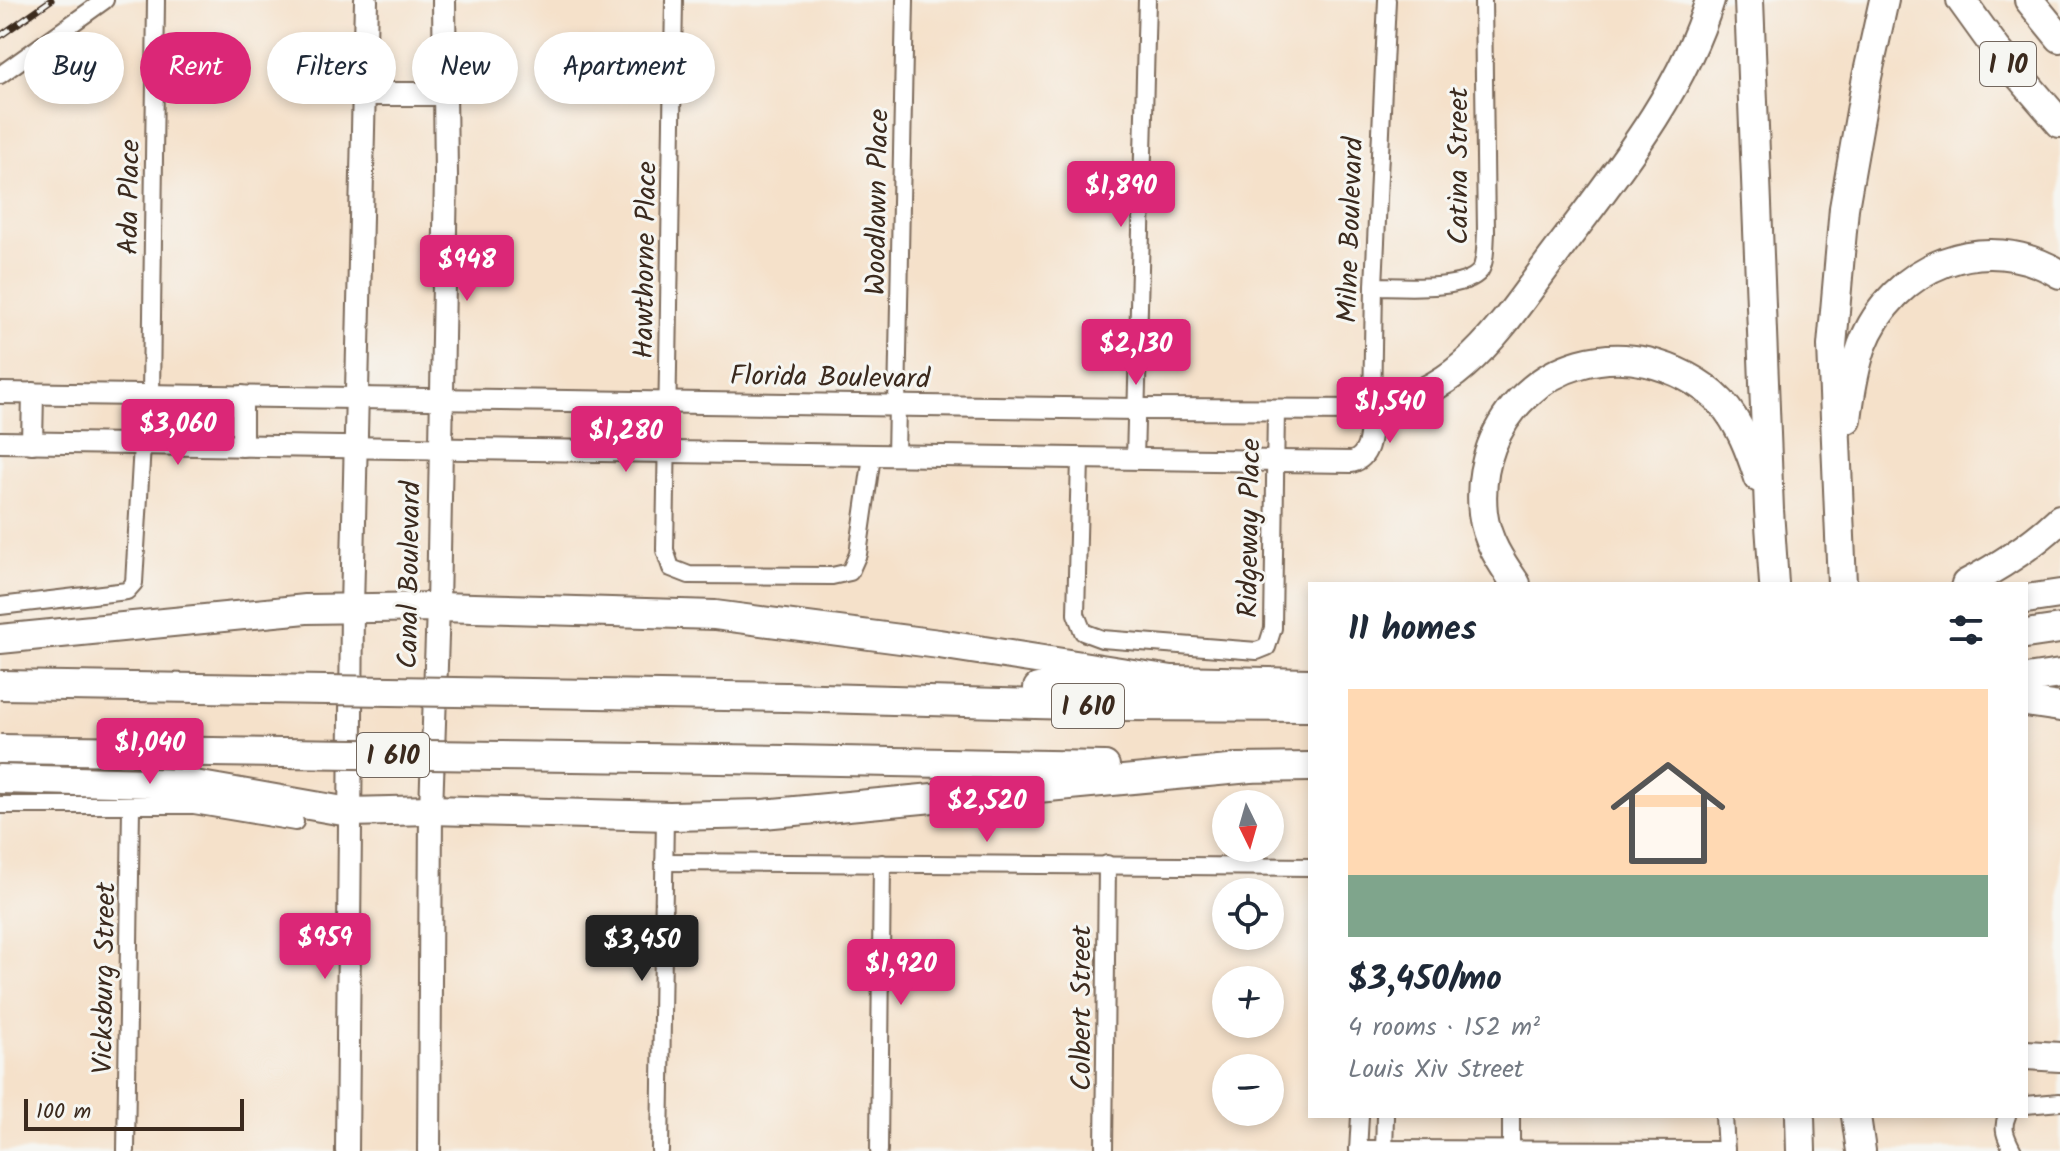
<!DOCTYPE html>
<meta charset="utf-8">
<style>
body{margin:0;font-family:Kalam,sans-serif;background:#f6f6f7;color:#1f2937;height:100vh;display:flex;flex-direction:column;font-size:30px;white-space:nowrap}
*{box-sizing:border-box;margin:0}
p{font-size:26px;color:#747a83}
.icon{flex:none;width:44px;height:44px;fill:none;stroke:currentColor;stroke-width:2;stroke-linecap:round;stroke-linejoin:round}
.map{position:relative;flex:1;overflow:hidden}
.sheet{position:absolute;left:1308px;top:582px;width:720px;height:536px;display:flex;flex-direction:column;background:#fff;border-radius:0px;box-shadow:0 4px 12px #0003}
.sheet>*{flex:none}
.top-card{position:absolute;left:24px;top:32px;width:760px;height:72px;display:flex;gap:16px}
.needle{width:52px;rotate:175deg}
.fabs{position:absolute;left:1212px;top:790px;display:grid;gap:16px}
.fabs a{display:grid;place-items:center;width:72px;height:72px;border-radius:50%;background:#fff;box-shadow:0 4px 12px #0003;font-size:40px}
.scale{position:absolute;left:24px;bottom:20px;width:220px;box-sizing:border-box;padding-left:8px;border:4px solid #3b2a1e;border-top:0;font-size:22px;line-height:28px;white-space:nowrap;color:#3b2a1e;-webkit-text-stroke:6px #f6f6f2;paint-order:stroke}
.price{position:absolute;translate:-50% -68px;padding:0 18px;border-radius:8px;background:#db2777;color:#fff;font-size:26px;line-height:52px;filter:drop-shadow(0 2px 4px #0008)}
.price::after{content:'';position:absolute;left:50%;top:48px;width:24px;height:18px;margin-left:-12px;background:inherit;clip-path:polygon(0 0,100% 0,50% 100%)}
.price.current{background:#222;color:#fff}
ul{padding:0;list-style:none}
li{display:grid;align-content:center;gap:16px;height:424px;padding:0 40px}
li span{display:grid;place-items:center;height:248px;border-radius:0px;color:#555}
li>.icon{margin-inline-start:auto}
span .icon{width:144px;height:144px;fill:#fffc;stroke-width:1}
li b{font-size:34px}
h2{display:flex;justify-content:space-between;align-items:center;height:96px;padding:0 40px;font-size:34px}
.tag{padding:0 28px;border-radius:36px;background:#fff;box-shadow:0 4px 12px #0003;font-size:28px;line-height:72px}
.tag.current{background:#db2777;color:#fff}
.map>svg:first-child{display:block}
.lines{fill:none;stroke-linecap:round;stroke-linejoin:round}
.minor-casing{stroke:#7c6a5a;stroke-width:20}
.tertiary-casing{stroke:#7c6a5a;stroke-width:24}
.secondary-casing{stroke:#7c6a5a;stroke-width:26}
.motorway-casing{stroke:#7c6a5a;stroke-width:32}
.minor{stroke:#fff;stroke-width:16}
.tertiary{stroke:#fff;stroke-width:20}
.secondary{stroke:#fff;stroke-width:22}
.motorway{stroke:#fff;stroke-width:28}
.rail-casing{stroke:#3b2a1e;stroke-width:7}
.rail{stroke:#f6f6f2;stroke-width:4;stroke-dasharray:12;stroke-linecap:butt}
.motorway-bridge-casing{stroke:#7c6a5a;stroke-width:32;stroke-linecap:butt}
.motorway-bridge{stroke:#fff;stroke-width:28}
.labels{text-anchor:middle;stroke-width:6;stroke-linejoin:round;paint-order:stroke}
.shield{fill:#f6f6f2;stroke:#73675e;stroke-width:2}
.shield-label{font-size:26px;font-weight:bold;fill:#3b2a1e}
.street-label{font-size:28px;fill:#3b2a1e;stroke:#f6f6f2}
</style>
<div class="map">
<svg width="2060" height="1151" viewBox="0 0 2060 1151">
<rect width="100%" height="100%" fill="#f6f6f2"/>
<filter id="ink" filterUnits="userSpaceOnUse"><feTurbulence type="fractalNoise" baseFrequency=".0125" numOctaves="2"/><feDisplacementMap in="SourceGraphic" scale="16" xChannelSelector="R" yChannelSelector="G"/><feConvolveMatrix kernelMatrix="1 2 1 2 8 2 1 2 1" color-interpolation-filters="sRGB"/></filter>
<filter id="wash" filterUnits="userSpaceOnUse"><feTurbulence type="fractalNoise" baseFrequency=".006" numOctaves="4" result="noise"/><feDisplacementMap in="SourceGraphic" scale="32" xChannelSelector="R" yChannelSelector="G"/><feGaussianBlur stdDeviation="1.8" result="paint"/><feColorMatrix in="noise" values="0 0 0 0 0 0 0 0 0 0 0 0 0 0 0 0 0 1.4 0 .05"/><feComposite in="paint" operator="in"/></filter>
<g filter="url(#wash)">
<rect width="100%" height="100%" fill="#f5e1ca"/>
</g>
<g filter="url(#ink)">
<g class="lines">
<defs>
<g id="minor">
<path d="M674,0l-9,550 6,18 18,7 143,1 18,-4 8,-18 14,-98"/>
<path d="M0,75l105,-75"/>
<path d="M1374,286c24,0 90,6 106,-15 6,-9 5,-27 6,-38l-3,-233"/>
<path d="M1372,410l2,-124 13,-286"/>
<path d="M896,456l9,-456"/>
<path d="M1080,459l-4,155 7,18 19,7 155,12 10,-4 6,-19 3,-219"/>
<path d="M1135,460l12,-460"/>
<path d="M0,606l127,-15 7,-8 8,-138 9,-50 5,-395"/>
<path d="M0,805h194l101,17"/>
<path d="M664,862l646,5"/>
<path d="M2026,1105l34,-3"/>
<path d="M1511,1116v35"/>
<path d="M1724,1116l2,35"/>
<path d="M2007,1116c-6,13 0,23 6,35"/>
<path d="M1358,1149l368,1"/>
<path d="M126,1151l5,-344"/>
<path d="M660,1151l5,-335"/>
<path d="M879,1151l3,-288"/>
<path d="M1104,1151l3,-287"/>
<path d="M1358,1151l2,-35"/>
<path d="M1384,1151l1,-35"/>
</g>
<g id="tertiary">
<path d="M0,393l1137,16 235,1c-2,19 1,46 -20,52l-1352,-20"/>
<path d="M32,443l1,-50"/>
<path d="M242,446v-50"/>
</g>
<g id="secondary">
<path d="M362,94h84"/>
<path d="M347,1151l5,-543 14,-608"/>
<path d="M429,1151l2,-341 7,-203 8,-431 -2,-176"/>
</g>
<g id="motorway">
<path d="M1749,0l20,510 5,74"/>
<path d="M1961,0l36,50 63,73"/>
<path d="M2029,0l31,38"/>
<path d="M1372,410c34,-8 65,-21 92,-45 36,-31 63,-74 92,-112 59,-79 125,-158 154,-253"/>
<path d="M1847,419c3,-24 7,-50 15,-73 31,-81 123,-118 198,-72"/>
<path d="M1516,584c-15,-22 -30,-44 -33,-71 -10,-94 70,-171 164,-151 26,6 55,20 74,40 19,21 29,49 38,76"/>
<path d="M1842,584l-10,-238 12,-138 23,-131 17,-77"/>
<path d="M1966,584c34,-18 66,-38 94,-65"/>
<path d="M2026,599l34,-5"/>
<path d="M2026,634l34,-5"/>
<path d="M0,639l306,-30 132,-2 277,8 224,29 233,36"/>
<path d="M2026,679l34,-5"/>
<path d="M1038,688l134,-8 138,3"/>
<path d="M786,697l325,9 199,1"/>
<path d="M2026,702l34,5"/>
<path d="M786,760l319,6"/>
<path d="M1235,768l75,-1"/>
<path d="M0,779l189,5 160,28 82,-2 239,6 93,-2 487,-46"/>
<path d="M2026,1055l34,2"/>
<path d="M1800,1116l1,35"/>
<path d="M1856,1116l5,35"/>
</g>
</defs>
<!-- minor casing -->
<use href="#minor" class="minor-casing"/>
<!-- tertiary casing -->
<use href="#tertiary" class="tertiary-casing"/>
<!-- secondary casing -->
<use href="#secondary" class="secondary-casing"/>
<!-- motorway casing -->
<use href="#motorway" class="motorway-casing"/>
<!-- minor -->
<use href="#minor" class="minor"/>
<!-- tertiary -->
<use href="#tertiary" class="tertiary"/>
<!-- secondary -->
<use href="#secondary" class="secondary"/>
<!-- motorway -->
<use href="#motorway" class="motorway"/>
<defs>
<path id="rail" d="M0,36l51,-36"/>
</defs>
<!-- rail casing -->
<use href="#rail" class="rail-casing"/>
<!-- rail -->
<use href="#rail" class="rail"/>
<defs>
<g id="motorway-bridge">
<path d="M0,685l786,12"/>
<path d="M0,749l786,11"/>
</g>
</defs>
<!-- motorway-bridge casing -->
<use href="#motorway-bridge" class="motorway-bridge-casing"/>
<!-- motorway-bridge -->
<use href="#motorway-bridge" class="motorway-bridge"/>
</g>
</g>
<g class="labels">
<!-- shield labels -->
<g class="shield">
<rect x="1980" y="42" width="56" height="44" rx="6"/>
<rect x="1052" y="684" width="72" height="44" rx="6"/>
<rect x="357" y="733" width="72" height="44" rx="6"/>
</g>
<g class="shield-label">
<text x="2008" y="73">I 10</text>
<text x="1088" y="715">I 610</text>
<text x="393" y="764">I 610</text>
</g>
<!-- street labels -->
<g class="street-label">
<text transform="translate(1457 166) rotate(-90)" y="10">Catina Street</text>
<text transform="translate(128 197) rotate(-89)" y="10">Ada Place</text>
<text transform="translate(876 202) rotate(-89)" y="10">Woodlawn Place</text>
<text transform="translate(1349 230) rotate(-88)" y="10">Milne Boulevard</text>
<text transform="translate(644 260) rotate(-89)" y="10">Hawthorne Place</text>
<text transform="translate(830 376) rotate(1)" y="10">Florida Boulevard</text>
<text transform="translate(1248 528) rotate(-89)" y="10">Ridgeway Place</text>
<text transform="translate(408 575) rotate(-89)" y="10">Canal Boulevard</text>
<text transform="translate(103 978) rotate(-89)" y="10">Vicksburg Street</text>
<text transform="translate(1080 1008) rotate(-90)" y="10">Colbert Street</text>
</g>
</g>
</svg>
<div class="fabs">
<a><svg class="needle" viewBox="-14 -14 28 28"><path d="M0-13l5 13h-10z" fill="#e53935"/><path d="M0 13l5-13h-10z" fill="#747a83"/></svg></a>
<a><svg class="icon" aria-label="locate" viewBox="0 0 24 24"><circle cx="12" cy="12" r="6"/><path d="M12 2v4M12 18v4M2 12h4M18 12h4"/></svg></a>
<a>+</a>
<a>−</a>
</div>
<div class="scale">100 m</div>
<b class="price" style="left:1121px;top:229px">$1,890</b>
<b class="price" style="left:467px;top:303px">$948</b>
<b class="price" style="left:1136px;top:387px">$2,130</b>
<b class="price" style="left:1390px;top:445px">$1,540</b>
<b class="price" style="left:178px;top:467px">$3,060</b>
<b class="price" style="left:626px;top:474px">$1,280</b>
<b class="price" style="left:150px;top:786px">$1,040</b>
<b class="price" style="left:987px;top:844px">$2,520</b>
<b class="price" style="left:325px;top:981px">$959</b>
<b class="price current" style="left:642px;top:983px">$3,450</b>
<b class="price" style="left:901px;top:1007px">$1,920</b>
<div class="top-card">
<a class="tag">Buy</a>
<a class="tag current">Rent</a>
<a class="tag">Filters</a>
<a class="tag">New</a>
<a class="tag">Apartment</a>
</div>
<section class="sheet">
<h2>11 homes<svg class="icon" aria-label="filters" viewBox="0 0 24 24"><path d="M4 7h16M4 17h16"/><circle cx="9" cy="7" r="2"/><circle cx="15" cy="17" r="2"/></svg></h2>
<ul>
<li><span style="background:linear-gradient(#ffd9b3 75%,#7fa58c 0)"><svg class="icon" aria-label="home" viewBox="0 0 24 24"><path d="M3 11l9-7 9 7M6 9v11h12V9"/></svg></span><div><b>$3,450/mo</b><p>4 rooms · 152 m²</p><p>Louis Xiv Street</p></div></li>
</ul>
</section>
</div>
